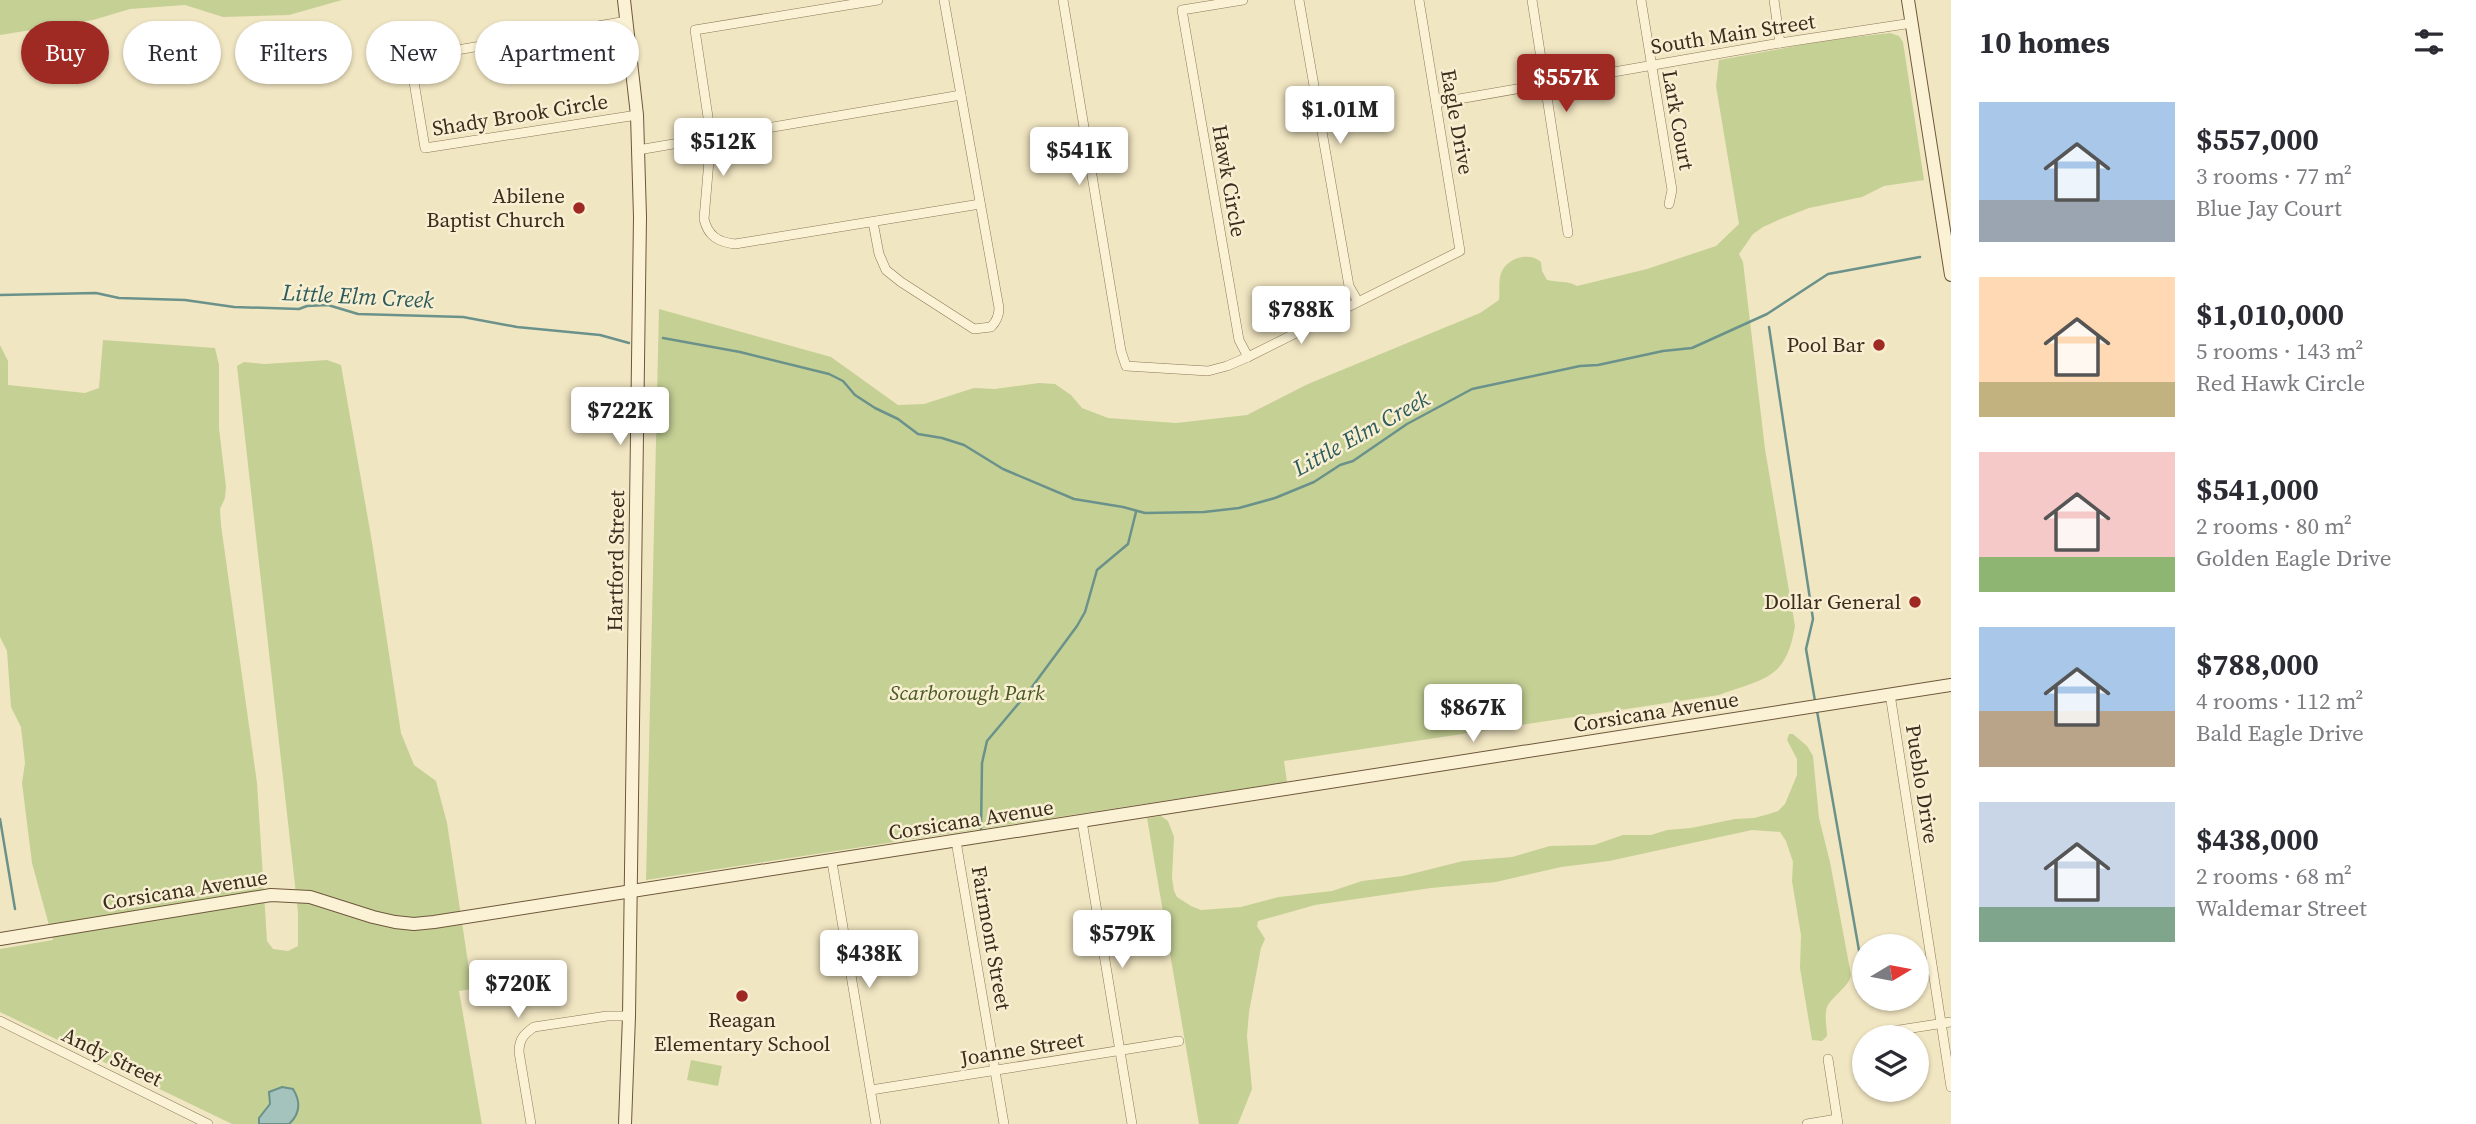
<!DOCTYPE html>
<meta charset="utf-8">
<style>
body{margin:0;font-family:"Source Serif 4",serif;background:#f2f2f3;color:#2b2b33;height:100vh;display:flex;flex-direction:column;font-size:26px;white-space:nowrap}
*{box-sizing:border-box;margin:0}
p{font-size:23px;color:#7c7c81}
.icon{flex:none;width:38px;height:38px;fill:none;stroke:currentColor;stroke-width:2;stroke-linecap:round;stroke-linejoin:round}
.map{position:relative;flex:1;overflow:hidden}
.drawer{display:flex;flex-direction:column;background:#fff;width:525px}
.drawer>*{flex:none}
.banner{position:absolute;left:21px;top:21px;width:665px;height:63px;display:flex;gap:14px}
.needle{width:46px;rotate:80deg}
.buttons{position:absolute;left:1852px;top:934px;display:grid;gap:14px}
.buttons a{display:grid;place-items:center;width:77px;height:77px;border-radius:50%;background:#fff;box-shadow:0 2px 5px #0004;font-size:35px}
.price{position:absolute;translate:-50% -60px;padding:0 16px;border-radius:7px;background:#fff;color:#222;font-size:23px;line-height:46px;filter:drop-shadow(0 2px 4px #0008)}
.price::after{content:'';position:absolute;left:50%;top:42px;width:21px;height:16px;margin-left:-10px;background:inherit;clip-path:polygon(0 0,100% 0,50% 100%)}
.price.on{background:#9f2a24;color:#fff}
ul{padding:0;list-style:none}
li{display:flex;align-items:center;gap:21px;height:175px;padding:0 28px}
li span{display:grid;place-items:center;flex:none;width:196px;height:140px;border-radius:0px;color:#555}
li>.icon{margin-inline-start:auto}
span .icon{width:84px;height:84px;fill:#fffc;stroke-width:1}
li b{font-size:30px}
h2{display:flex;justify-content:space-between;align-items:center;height:84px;padding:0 28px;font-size:30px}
.pill{padding:0 24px;border-radius:32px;background:#fff;box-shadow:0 2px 5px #0004;font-size:24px;line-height:63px}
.pill.on{background:#9f2a24;color:#fff}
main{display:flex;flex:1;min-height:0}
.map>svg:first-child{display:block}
.green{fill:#c5d095}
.water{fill:#a4c3bc;stroke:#6a928b;stroke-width:2}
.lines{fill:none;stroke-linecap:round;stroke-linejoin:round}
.stream{stroke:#6a928b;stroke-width:2.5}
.street-casing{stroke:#8c7758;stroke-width:10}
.secondary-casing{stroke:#6e573b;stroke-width:14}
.street{stroke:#fbf2d5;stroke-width:9}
.secondary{stroke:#fbf2d5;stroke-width:12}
.poi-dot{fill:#9f2a24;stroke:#f8efd2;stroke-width:2.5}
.labels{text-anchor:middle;stroke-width:5;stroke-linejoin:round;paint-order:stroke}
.street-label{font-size:21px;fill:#3b2d1d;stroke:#f8efd2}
.poi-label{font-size:21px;fill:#3b2d1d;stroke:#f8efd2;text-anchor:end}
.park-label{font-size:21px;font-style:italic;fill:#475822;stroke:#f8efd2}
.water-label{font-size:23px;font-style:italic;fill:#2b5b5b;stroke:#f8efd2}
</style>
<main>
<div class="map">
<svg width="1951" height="1124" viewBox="0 0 1951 1124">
<rect width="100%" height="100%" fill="#f1e6c2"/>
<!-- green -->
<g class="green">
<path d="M0,0h342l-53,15 -66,2 -38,-12 -55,4 -37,11 -93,15z"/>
<path d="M1890,33l9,3 4,6 21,138 -40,6 -22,11 -53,11 -26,10 -20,9 -10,7 -14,20 4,8 22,187 30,177c-9,54 -30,52 -76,69l-435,66 3,21 -641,98 13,-571 172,48 67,48 26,-1 50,-16 21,1 44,-6 16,1 16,11 11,13 26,10 68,5 71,-8 61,-31 172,-71 19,-13c1,-8 -1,-22 3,-29 7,-14 28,-19 39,-9l1,9 5,9c12,3 20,0 30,6l70,-17 69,-23 23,-22 -23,-138 3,-26 110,-20z"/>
<path d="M103,340l112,8 4,17v63l7,59 -1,11 -5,11 1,16 36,258 10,158 6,8 15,2 10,-5v-34l-61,-546 7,-4 21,2 62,-4 14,5 31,177 29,191 13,32 22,16 11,42 25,166 -13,2 23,133h-250l-232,-112v-63l53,-9 -21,-77 -10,-80 3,-20 -4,-36 -10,-20 -4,-56 -7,-14v-292l8,16v24l77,8 14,-5z"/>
<path d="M1789,734h4l14,12 6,10 6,62 11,44 21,113c-2,12 -18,20 -24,32 -3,10 0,20 0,29l-5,5 -10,-1 -12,-72 1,-33 -9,-54 1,-19 -7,-21 -6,-9 -28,-2 -143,31 -48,6 -65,15 -65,6 -116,17 -57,16 -1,5 8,13 -4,9 -12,64 -2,24 5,53 -14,35h-39l-52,-306 14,-2 7,5 6,16 -2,41 2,13 3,6 14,9 10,4 40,-3 38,-10 53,-6 30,-10 41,-5 60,-15 49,-4 38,-11 44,-1 29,-10h28l16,-5 24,-2 44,-9 19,-1 15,-4 9,-3 7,-7 12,-29v-16l-10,-19z"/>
<path d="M691,1060l31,6 -4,20 -31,-6z"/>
</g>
<!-- water -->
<path class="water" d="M282,1087l11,2c8,13 7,25 -4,35h-30v-6l11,-14 -1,-12z"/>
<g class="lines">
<!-- stream -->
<g class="stream">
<path d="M0,295l96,-2 23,5 66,2 49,7 65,2 8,-3 21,-1 30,9 105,3 54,10 83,8 29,8"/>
<path d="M1769,327l44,292 -7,30 9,52"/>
<path d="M663,338l77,14 89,22 14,7 12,14 20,13 23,11 20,15 24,4 22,7 39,24 71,30 49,8 22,6 59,-1 35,-4 36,-10 39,-16 26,-17 13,-4 54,-37 65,-35 108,-23 18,-1 65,-14 29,-3 75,-34 61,-40 92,-17"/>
<path d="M1817,711l47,268"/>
<path d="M0,819l15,90"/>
<path d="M981,831l1,-68 5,-22 42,-50 48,-65 8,-14 12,-42 31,-26 8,-32"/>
</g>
<defs>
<g id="street">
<path d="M878,0l-183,30 16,107 -7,82c4,17 14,23 31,25l245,-40"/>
<path d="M1063,0l58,351 5,15 82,5 19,-5 21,-9 212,-106 -41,-251"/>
<path d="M1243,0l-61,10 57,330 9,17"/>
<path d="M1299,0l50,286 8,14"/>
<path d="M1532,0l36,233"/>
<path d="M1641,0l31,190 -3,14"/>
<path d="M1774,0l6,43"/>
<path d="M627,21l-217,37 15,90 212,-33"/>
<path d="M1436,103l344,-60 132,-20"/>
<path d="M638,150l323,-55"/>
<path d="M873,222l6,32 7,16 15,12 73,47 17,-2c6,-6 8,-11 8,-19l-55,-308"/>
<path d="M1890,694l61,393"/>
<path d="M1082,821l50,303"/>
<path d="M956,841l48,283"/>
<path d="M832,862l44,262"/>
<path d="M0,1021l208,103"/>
<path d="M1880,1033l71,-11"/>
<path d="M1828,1059l10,65"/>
<path d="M871,1090l308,-49"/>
<path d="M531,1124l-12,-72c0,-13 5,-18 15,-25l73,-11h22"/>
<path d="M1807,1124l30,-5"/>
</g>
<g id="secondary">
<path d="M624,0l13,115 3,102 -11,799 -4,108"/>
<path d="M1908,0l43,275"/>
<path d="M0,939l271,-44 39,2 63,20 22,5 19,2 20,-2 1517,-237"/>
</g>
</defs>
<!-- street casing -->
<use href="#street" class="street-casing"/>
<!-- secondary casing -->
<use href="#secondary" class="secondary-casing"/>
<!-- street -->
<use href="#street" class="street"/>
<!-- secondary -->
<use href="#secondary" class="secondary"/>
</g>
<!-- markers -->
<g class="poi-dot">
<circle cx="579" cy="208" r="7"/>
<circle cx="1879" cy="345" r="7"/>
<circle cx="1915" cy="602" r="7"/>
<circle cx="742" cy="996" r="7"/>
</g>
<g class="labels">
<!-- street labels -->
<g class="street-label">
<text transform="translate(1733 34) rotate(-9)" y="7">South Main Street</text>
<text transform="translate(520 115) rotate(-9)" y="7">Shady Brook Circle</text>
<text transform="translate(1678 120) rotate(80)" y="7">Lark Court</text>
<text transform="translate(1457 122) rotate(80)" y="7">Eagle Drive</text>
<text transform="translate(1229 181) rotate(80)" y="7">Hawk Circle</text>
<text transform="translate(616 561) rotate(-89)" y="7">Hartford Street</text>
<text transform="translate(1656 712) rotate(-9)" y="7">Corsicana Avenue</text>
<text transform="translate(1922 784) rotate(81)" y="7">Pueblo Drive</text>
<text transform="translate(971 820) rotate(-9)" y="7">Corsicana Avenue</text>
<text transform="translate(185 890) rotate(-9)" y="7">Corsicana Avenue</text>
<text transform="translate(991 938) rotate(80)" y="7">Fairmont Street</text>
<text transform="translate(1022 1049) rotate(-9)" y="7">Joanne Street</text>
<text transform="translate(112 1057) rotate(26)" y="7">Andy Street</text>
</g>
<!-- poi labels -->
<g class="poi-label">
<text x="565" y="203">Abilene<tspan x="565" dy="24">Baptist Church</tspan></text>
<text x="1865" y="352">Pool Bar</text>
<text x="1901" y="609">Dollar General</text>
<text x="742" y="1027" text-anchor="middle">Reagan<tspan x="742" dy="24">Elementary School</tspan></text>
</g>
<!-- park labels -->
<g class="park-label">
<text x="967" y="700">Scarborough Park</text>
</g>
<!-- water labels -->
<g class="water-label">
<text transform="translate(358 296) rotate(3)" y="8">Little Elm Creek</text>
<text transform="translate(1361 433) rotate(-29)" y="8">Little Elm Creek</text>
</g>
</g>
</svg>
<div class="buttons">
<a><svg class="needle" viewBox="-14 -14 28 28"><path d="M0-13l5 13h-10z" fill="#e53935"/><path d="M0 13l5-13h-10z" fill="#7c7c81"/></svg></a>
<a><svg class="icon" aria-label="layers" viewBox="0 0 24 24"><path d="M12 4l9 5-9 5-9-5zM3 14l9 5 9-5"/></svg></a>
</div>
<b class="price on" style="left:1566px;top:114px">$557K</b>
<b class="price" style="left:1340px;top:146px">$1.01M</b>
<b class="price" style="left:723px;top:178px">$512K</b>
<b class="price" style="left:1079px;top:187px">$541K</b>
<b class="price" style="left:1301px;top:346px">$788K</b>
<b class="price" style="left:620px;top:447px">$722K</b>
<b class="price" style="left:1473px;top:744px">$867K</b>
<b class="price" style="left:1122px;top:970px">$579K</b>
<b class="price" style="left:869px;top:990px">$438K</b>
<b class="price" style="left:518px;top:1020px">$720K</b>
<div class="banner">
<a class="pill on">Buy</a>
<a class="pill">Rent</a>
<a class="pill">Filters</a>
<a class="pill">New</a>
<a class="pill">Apartment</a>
</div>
</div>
<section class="drawer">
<h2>10 homes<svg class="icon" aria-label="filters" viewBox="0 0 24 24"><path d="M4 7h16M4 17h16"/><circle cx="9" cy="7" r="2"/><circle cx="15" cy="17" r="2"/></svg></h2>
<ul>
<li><span style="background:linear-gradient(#a9c7e8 70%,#9aa5b1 0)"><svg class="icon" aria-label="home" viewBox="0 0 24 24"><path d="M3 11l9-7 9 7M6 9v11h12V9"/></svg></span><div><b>$557,000</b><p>3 rooms · 77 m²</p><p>Blue Jay Court</p></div></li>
<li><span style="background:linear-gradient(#ffd9b3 75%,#c2b280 0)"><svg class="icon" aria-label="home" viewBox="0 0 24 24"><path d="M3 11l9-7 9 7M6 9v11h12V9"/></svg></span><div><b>$1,010,000</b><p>5 rooms · 143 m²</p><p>Red Hawk Circle</p></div></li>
<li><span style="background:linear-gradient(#f6c9c9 75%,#8fb573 0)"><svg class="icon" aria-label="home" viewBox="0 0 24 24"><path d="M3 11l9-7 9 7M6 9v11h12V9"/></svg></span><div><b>$541,000</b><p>2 rooms · 80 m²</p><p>Golden Eagle Drive</p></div></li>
<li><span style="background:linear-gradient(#a9c7e8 60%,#b9a48a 0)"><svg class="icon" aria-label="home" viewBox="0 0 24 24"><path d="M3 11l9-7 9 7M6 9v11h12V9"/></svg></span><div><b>$788,000</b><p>4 rooms · 112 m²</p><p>Bald Eagle Drive</p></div></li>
<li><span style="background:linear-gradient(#c9d6e8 75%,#7fa58c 0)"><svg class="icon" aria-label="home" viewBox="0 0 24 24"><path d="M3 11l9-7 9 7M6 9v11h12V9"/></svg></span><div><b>$438,000</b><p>2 rooms · 68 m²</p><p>Waldemar Street</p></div></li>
</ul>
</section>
</main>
